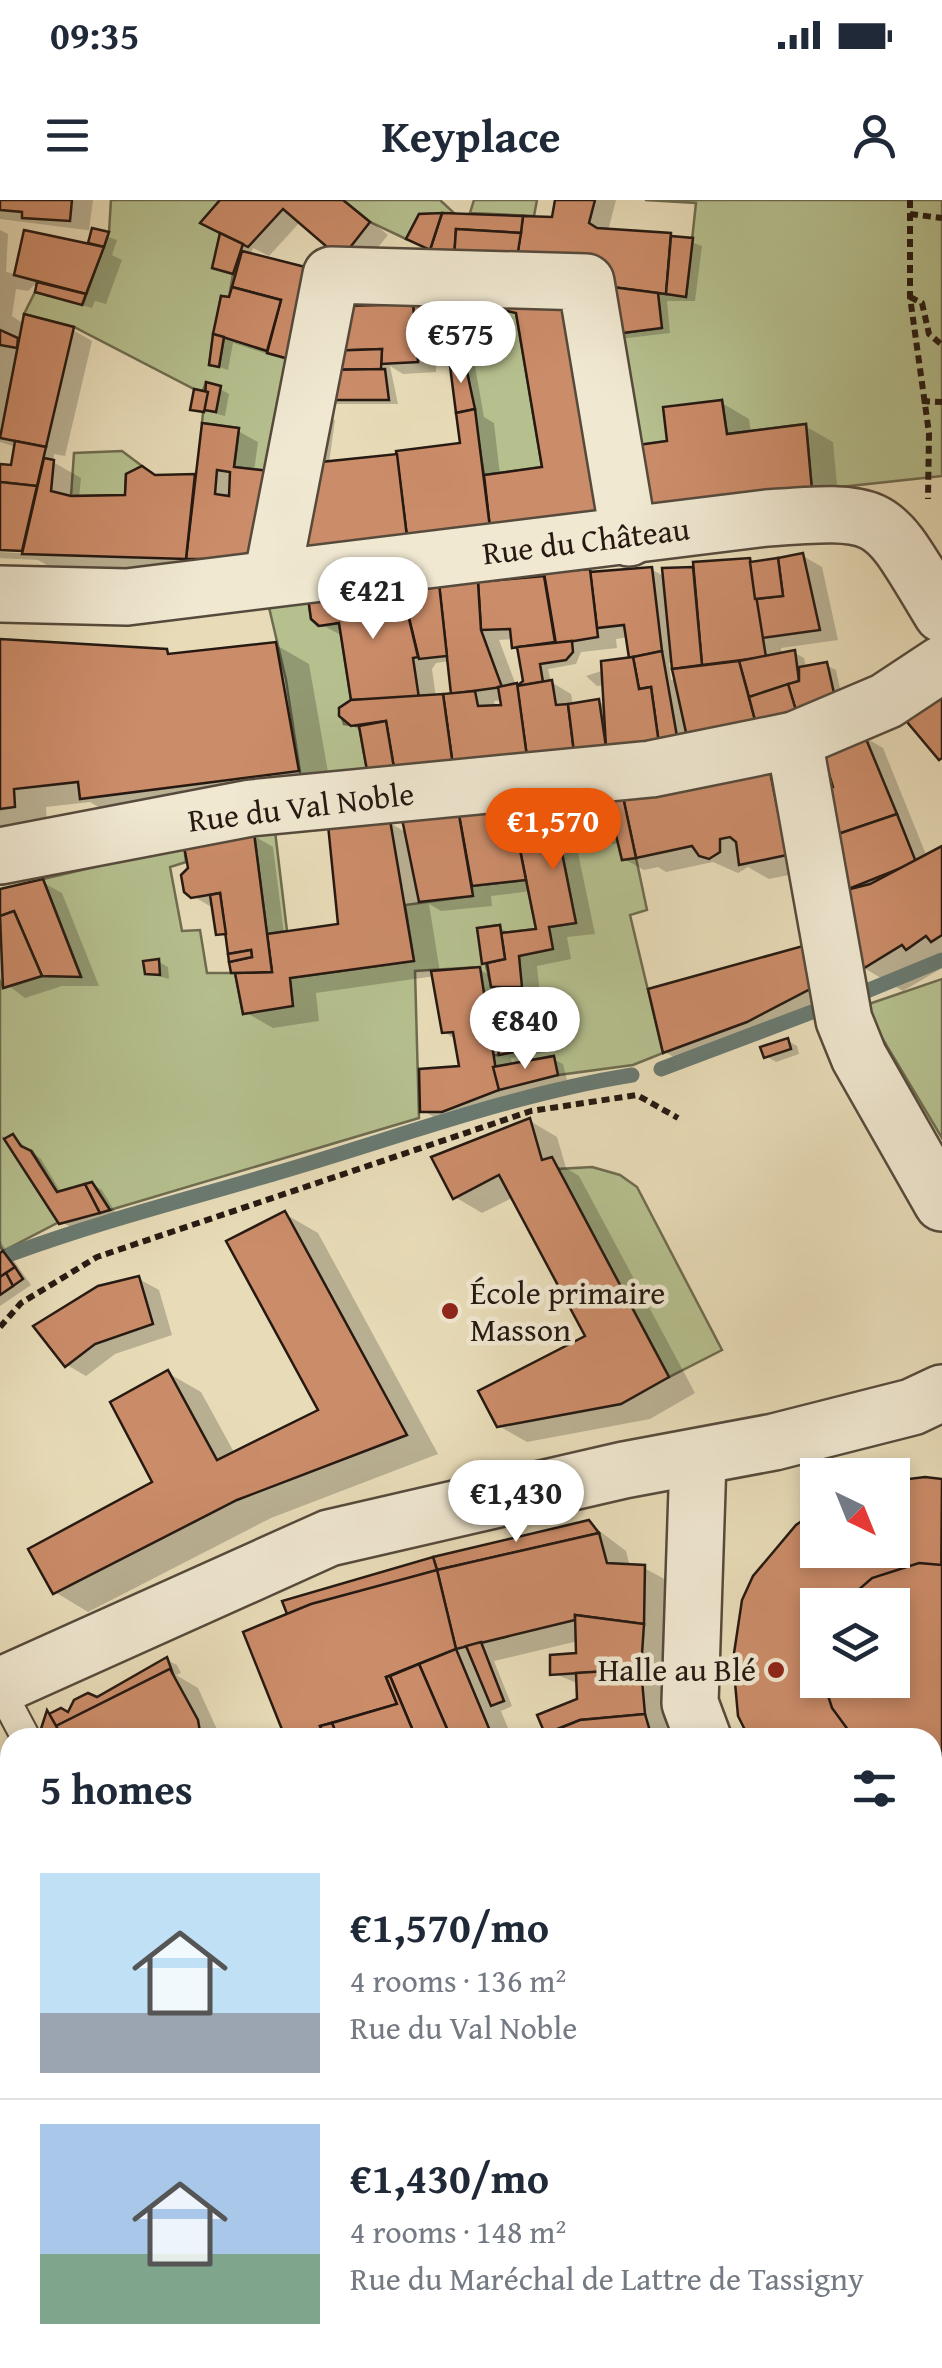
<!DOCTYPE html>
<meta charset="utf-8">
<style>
body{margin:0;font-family:"Gentium Book Plus",serif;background:#f6f6f7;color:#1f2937;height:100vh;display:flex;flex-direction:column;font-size:38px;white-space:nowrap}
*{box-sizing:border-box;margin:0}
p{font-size:32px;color:#747a83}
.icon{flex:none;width:55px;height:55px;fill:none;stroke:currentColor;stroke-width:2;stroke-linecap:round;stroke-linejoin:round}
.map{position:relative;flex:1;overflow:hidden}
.drawer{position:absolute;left:0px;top:1528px;width:942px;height:642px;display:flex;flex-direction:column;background:#fff;border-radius:30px 30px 0 0;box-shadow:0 5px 15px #0003}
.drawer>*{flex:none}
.needle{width:65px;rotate:137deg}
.buttons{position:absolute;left:800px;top:1258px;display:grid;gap:20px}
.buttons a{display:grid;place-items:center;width:110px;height:110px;border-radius:0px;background:#fff;box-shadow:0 5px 15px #0003;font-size:50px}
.price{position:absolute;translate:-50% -85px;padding:0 22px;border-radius:35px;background:#fff;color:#222;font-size:32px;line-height:65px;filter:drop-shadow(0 2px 5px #0008)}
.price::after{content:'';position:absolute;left:50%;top:60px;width:30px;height:22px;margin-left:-15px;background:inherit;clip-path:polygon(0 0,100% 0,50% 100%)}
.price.selected{background:#ea580c;color:#fff}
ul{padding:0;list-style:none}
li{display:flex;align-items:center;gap:30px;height:250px;padding:0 40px}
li+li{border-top:2px solid #e0e1e3}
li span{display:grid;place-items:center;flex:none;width:280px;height:200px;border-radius:0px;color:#555}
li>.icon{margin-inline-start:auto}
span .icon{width:120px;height:120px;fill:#fffc;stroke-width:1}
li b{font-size:42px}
h2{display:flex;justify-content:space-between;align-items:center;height:120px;padding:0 40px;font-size:42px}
.status{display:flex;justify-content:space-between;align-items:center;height:70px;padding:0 50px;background:#fff;direction:ltr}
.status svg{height:28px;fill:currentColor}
header{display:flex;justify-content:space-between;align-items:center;height:130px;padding:0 40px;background:#fff;font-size:45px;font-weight:800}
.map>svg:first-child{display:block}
.green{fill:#b6c08f;stroke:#6e6c50;stroke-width:2.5}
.shadow{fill:#0003;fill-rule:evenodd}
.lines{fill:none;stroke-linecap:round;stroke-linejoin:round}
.stream{stroke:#697a71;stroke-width:15}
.building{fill:#cb8c69;stroke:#251912;stroke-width:2.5;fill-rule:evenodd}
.service-casing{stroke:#564a3c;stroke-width:32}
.pedestrian-casing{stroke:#564a3c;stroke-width:45}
.minor-casing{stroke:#564a3c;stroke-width:60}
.tertiary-casing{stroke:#564a3c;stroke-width:60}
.path{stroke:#251912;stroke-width:6;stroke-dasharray:8 5;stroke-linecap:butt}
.service{stroke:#f0e8d1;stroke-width:28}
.pedestrian{stroke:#f0e8d1;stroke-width:40}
.minor{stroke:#f0e8d1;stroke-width:55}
.tertiary{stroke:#f0e8d1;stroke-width:55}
.poi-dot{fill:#8f2418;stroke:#f0e8d1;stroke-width:4}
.labels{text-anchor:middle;stroke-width:9;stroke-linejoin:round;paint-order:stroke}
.street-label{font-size:32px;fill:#251912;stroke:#f0e8d1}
.poi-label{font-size:32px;fill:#251912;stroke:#f0e8d1;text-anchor:start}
</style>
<div class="status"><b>09:35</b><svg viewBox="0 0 49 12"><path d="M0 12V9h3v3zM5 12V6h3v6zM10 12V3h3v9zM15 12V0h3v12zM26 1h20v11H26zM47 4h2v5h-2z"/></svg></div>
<header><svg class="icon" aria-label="menu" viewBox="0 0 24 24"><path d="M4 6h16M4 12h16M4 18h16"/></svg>Keyplace<svg class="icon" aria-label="person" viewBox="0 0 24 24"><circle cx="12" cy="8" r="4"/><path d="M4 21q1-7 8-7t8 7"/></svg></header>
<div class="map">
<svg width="942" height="2168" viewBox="0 0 942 2168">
<rect width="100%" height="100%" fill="#e8dcb8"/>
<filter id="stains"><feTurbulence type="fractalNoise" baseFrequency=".002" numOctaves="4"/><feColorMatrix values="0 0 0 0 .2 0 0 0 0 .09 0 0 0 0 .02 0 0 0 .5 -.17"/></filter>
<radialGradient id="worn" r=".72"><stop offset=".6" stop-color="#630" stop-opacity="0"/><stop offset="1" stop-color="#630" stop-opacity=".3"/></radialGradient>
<!-- green -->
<g class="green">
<path d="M111,0h109l-19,22 19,11 -7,35 20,6 -4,23 -8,-1 -12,69 10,1 5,-29 76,25 -21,110 -45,-5 5,-39 -37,-5 4,-41 -3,9 -9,-2 -120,-62 -50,-13 11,-22 48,12 26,-72z"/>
<path d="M343,0h97l14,13 -35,1 -13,25 -36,-17z"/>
<path d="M474,0h63l-3,16 -64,-3z"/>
<path d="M645,0h297v276l-130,14 -6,-66 -79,10 -5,-34 -55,41 -43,6 -17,-112 54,-7 -3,-35 28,3 10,-93z"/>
<path d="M502,100l5,10 9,3 26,154 -58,8 -28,-173z"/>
<path d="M122,251l20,15 -16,8 -1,21 -54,1 3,-43z"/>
<path d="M308,398l3,21 7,7 21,-3 12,77 -12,8 5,16 15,2 9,50 -66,9 -16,-105 -18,-77z"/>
<path d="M275,631l12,100 -20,3 -13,-101z"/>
<path d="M615,631l7,29 14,-2 11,52 -17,5 33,138 -30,12 -75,10 -5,-19 -60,11 -1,-11 46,-9 -4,-21 -45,9 -10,-68 -64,4 4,147 -309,92 -18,-28 -35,10 -25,-41 -27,-12 54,83 -56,29 -3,-5v-265l4,7 38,-12h39l-38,-97 141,-33 2,16 -16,5 12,64 18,-1 7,43h28l8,41 47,-36 124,-17 -9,-56 67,-9v-10l54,-6 10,49 -35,4 -1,-8 -23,3 14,58 30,1 -2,-31 30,-29 27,-4 -17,-85z"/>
<path d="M942,779v159l-79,-132z"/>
<path d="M592,967l28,8 17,12 85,163 -53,27 -111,-208z"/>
</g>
<!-- shadow -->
<g class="shadow">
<path d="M0,0h93l-4,30 28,10 -5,15 10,5 -16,44 -11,-3 -3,7 -45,-12 -13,-11 -6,6 -12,-2 -4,27 12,8 49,6 19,11 -27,115 -11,-2 -1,8 28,16 -2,20 48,-1 30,-19h41l40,-47 20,11 -4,30 -41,102 -161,-6 -14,-8 -38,-2v-6l34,2v-5l-34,-2v-81l13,2 3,-21 -16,-5v-212l8,4 -2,38 10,2 85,-26 -10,-6 3,-11 -94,-12z"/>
<path d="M223,0h122l43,35 -27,33 -60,-47 -32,35 -16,-8 -3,8 82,60 123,-11 10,5 19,107 10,6 6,52 45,-6 -26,-154 -11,-6 117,-18 -70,-72 2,-19h59l-8,31 63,4 31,11 -7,55h-28l3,32 -51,6 11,109 40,-5 52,-40 27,16 2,14 54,-7 28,16 6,63 -529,40 16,-130 9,5 -6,43 134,-18 -11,-83 -16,1v9l-33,2 -13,-8 8,38h-70l-9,-33 -86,-28 -5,27 -17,-6 26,-88 -22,-9 8,-34z"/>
<path d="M220,189l9,5 -4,22 -32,-8z"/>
<path d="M803,356l19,11 16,73 -57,8 1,7 13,-2 9,5 2,10 20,-3 10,5 8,37 -135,40 -25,-14 2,13 -71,5 -252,-19 -17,-10 -4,-13 12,-8 -11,-65 -23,-12 82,-33 35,-5 214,-17 14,8 -1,-6zM629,437l9,22 -52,17 11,10 8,-1 2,21 -8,-4 -26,3 -2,-11 -20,-12 -3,-13 28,-5 5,-12 36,-4 -1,-9zM514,439l6,10 7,38 -10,1 -18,-48zM450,461l3,35 -17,2 -4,-29 4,-6zM669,463h5l2,16 -5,1zM502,500l1,8h-8l-1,-7z"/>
<path d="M0,442l166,10 8,4 102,-11 33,19 22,125 -216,28 -25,-15 -44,5 1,18 -47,7z"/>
<path d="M864,537l19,11 44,109 15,-8v119l-39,23 -39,-23 -35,-178 7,-1z"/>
<path d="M769,570l27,16 17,84 -44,9 -21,-12 -10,6 -25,-11 -47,10 -8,-5 -14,3 -20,-11 -3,-16 -44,5 18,86 -28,3 4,22 -34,7 3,30h-27l-13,-7 7,44 27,-5 9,5 3,19 -35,6 1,8 41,-7 10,5 4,16 -51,13 2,8 -55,21h-21l-20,-12 40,-42 -5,-28 -13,-8 -9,-56 -119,17 3,28 -46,7 -28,-16 -16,-73 -10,-6 -6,-25 -20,-12 61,-60 19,11 11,87 57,-8 49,-103 17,10 -2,-11 218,-22zM531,691l8,40 -28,3 -11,-6 -16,34 6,4 2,11 -13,-8 -39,3 -11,-68 12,7 51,-5 -1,-10z"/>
<path d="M42,682l20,11 37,93h-37l-37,12 -25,-19v-87z"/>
<path d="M803,748l27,51 -63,33 -83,31 -19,-11z"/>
<path d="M159,762l9,5 1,12 -22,-6z"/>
<path d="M788,841l9,5 2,8 -23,8 -10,-6z"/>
<path d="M530,921l27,16 9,31 13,8 116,217 -45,26 -123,23 -28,-16 90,-89 -75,-140 -32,16 -27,-16z"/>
<path d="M13,937l28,22 21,35 30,-10 10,6 15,25 -46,12 -10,-5z"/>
<path d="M285,1014l33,19 120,221 -167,64 -183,94 -33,-20 101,-109 12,-110 33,19 34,62 86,-43z"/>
<path d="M0,1041l31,44 -31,21z"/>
<path d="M139,1079l20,11 13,45 -57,19 -29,22 -19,-11z"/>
<path d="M925,1280l17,2v376h-10v-120h-183l-8,-23 77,-165h74zM818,1405h74v75h-74z"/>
<path d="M589,1323l37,28 4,16 14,1 28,15 -1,55 -8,-1 4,101h-123l4,-3 -8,-19 40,-16 -1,-16 -26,-11 26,-18 -1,-14 -84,20 18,45 -11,5 11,27 -225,-2z"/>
<path d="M167,1460l10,5 4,8 -5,2 22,13 23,50h-175l23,-23z"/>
<path d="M0,1572l10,3v105l-10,5z"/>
<path d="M10,1708v134l-10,-29v-103z"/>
<path d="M942,1784v80l-8,-5 8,13v175l-10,-15v-243z"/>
<path d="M10,1842v123l-10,-6v-114z"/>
<path d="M0,2026l10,7v127h29l6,8h-45z"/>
<path d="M108,2160h417l8,8h-422z"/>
<path d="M624,2160h58l-9,8h-58z"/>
<path d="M864,2160h18l14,8h-61z"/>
</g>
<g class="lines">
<!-- stream -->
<g class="stream">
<path d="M852,797l90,-37"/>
<path d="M661,869l151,-57"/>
<path d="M11,1054c87,-32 174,-54 262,-80 121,-35 235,-79 359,-99"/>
</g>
</g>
<!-- building -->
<g class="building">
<path d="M0,0h72l-2,21 -48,-3v-6l-22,-2z"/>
<path d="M220,0h123l27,22 -29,37 -58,-50 -35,38 -48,-24z"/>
<path d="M555,0h40l-6,23 8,5 74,5 -5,61 -54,-7 -1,-17 -95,-6 7,-48 29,1z"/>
<path d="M442,13l81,3 -2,17 -65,-4 -2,30 -24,-9z"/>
<path d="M442,13l-12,37 -24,-11 13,-25z"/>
<path d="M92,28l17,4 -5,15 -16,-4z"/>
<path d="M456,29l65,4 -5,31 -62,-5z"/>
<path d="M24,30l80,17 -18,47 -72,-19z"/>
<path d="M220,33l23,11 -10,30 -21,-6z"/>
<path d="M671,36l22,2 -7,59 -20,-3z"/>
<path d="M242,51l79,20 -21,91 -33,-9 14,-53 -49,-13z"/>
<path d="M37,82l49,12 -4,11 -47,-13z"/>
<path d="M232,87l49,13 -14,51 -54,-17 8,-38 8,1z"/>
<path d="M612,87l46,6 4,35 -55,7z"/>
<path d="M502,100l79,6 38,207 -129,15 -6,-53 58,-8 -26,-154 -9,-2z"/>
<path d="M456,102l11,56 -50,1 -4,-55z"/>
<path d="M413,104l5,58 -37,2 1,-15 -56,2 17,-45z"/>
<path d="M24,114l50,13 -28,120 -46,-9z"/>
<path d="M0,130l18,8 -1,10 -17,-3z"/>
<path d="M213,134l11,3 -5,30 -10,-2z"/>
<path d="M382,149l-1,20 -58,1 3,-19z"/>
<path d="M449,158h15l11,51 -19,4z"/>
<path d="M385,169l4,31h-73l7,-30z"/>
<path d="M206,182l15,4 -5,26 -12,-2z"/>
<path d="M194,189l14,3 -4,20 -14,-2z"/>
<path d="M722,200l5,34 79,-10 6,66 -175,19 -13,-62 43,-6 -4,-34z"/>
<path d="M475,209l15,119 -83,9 -11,-86 64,-8 -4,-30z"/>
<path d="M202,223l37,5 -5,39 45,5 -10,87h-83zM217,270l13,2 -1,24 -14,-2z"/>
<path d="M15,241l31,6 -9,39 -37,-4v-18l11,1z"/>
<path d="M397,254l10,83 -98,10 -9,-9 2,-74z"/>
<path d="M44,258l10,2 -3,31 20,5 54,-1 1,-21 16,-8 13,9 40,-1 -9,85 -164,-5z"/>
<path d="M0,282l37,4 -15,65 -22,-1z"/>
<path d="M803,353l17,77 -58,8 -7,-39 28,-3 -5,-38z"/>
<path d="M750,358l16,99 -64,8 -9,-103z"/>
<path d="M778,358l5,38 -28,3 -5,-37z"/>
<path d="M652,367l10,84 -33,7 -5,-33 -27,3 -7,-56z"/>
<path d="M693,367l9,98 -30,4 -10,-101z"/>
<path d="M590,369l8,68 -42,7 -12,-71z"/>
<path d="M544,376l11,66 -43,6 -2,-19 -29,1 -3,-48z"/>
<path d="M478,382l3,48 21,57 -51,7 -12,-109z"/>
<path d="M439,383l8,73 -28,3 -17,-70z"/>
<path d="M402,389l16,68 -5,1 6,40 -68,2 -12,-77 -20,3 -8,-7 -3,-21z"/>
<path d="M0,439l167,10 1,5 108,-12 23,129 -219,28 -2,-17 -64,7 1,18 -15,2z"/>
<path d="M572,441l1,11 -7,8 -26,4 3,18 -26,4 6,-5 -6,-34z"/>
<path d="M795,450l4,31 -50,16 -10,-36z"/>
<path d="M662,451l16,91 -19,2 -8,-57 -12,2 -6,-32z"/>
<path d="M633,457l6,32 12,-2 8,57 -53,3 -5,-86z"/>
<path d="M739,461l17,63 -69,13 -15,-68z"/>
<path d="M827,462l9,40 -39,12 -9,-30 11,-3v-14z"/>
<path d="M552,480l4,25 12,-1 6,48 -47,5 -10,-71z"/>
<path d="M517,483l10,74 -74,9 -10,-72 32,-3 3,15 23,-1 -3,-18z"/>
<path d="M788,484l9,30 -41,10 -7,-27z"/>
<path d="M942,489v69l-3,2 -37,-44z"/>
<path d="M443,494l10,72 -58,8 -9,-53 -35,5 -12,-10v-8l12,-8z"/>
<path d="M599,499l7,48 -32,5 -6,-48z"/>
<path d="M386,521l9,53 -27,2 -9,-50z"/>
<path d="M864,534l33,80 -62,21 -9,-46 7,-2 -12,-39z"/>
<path d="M769,567l18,88 -48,10 -3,-23 -6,-5 -10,2v13l-11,7 -10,-3 -7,-10 -56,12 -13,-61z"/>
<path d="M623,597l13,61 -14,2 -7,-29 -56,7 17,85 -27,4 4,22 -34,7 3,31h-31l-4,-24 18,-4 -4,-26 35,-4 -24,-119z"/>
<path d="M512,610l14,70 -54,6 -13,-71z"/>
<path d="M897,614l19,48 -70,28 -11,-55z"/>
<path d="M459,615l14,81 -54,6 -17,-83z"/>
<path d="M390,620l24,141 -124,17 3,28 -50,8 -8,-41 37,-1 -5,-38 71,-10 -10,-99z"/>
<path d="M254,633l18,139 -41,1 -2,-11 23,-5 -1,-7 -23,4 -8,-61 -29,5 -7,-6 -3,-17 7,-7 -4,-22z"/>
<path d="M942,646v89l-11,7 -5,-6 -20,14 -4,-5 -41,25 -15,-80 24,-6z"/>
<path d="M43,679l38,98 -39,-1 -28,-65 -14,5v-27z"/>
<path d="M220,693l6,41 -10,1 -6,-40z"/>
<path d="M14,711l28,65 -39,12 -3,-72z"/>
<path d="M500,725l5,34 -23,5 -5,-36z"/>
<path d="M803,746l9,42 -65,34 -84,31 -15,-64z"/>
<path d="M251,750l1,7 -23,5 -1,-8z"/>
<path d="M159,759l1,16 -15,-1 -2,-13z"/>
<path d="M480,767l19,123 -57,22h-22l-1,-43 40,-3 -6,-34 -11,1 -11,-62z"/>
<path d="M534,825l4,22 -39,8 -4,-22z"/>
<path d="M788,838l3,11 -27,9 -4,-11z"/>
<path d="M554,856l4,19 -59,15 -6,-23z"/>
<path d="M530,918l12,42 10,-3 117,220 -48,27 -124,23 -19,-36 107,-55 -86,-161 -46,24 -22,-42z"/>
<path d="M13,934l8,12 10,5 26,41 28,-8 15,29 -41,11 -55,-85z"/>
<path d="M92,982l18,28 -10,3 -15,-29z"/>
<path d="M285,1011l122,224 -170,65 -184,94 -25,-45 124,-67 -42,-80 58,-32 49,90 101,-50 -92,-169z"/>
<path d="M3,1051l12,16 -15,10v-24z"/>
<path d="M15,1067l8,12 -10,7 -7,-13z"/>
<path d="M6,1073l7,13 -13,9v-18z"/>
<path d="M139,1076l14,48 -58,20 -30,23 -32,-41 65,-40z"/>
<path d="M925,1277l17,2 -3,375h-7v-116h-183l-11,-22 -5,-56 9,-60 11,-24 43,-51 22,-15v40h74v-69zM818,1405h74v75h-74z"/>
<path d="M589,1320l10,13 -162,37 -4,-13z"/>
<path d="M599,1333l8,30 38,2 -1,59 -69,-9v5l-119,29 -19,-79z"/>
<path d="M433,1357l4,13 -150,44 -5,-13z"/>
<path d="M919,1363l23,2v198l-10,1v-26h-78l-22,-30 -9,-28h69v-75h-51l31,-27z"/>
<path d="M437,1370l19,79 -70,28 11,27 -77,22 6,12 -41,-1 -42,-105 68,-28z"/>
<path d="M575,1415l69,9 -3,45 -91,6v-20l26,-2z"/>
<path d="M481,1442l23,59 -13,5 -25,-60z"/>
<path d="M456,1449l37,89h-42l-32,-74z"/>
<path d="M167,1457l7,20 -4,-8 -114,57 -7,-12 12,-6 7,4 6,-12 14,-7 9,4z"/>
<path d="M419,1464l32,74h-35l-26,-62z"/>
<path d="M170,1469l28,51 2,12 -4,6h-134l-6,-12z"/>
<path d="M641,1469l4,45 -65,6 -35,14 -8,-19 40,-16 -1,-26z"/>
<path d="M390,1476l26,62h-78l-6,-15 65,-19 -11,-27z"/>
<path d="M47,1510l9,16 6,12h-19l-3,-6z"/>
<path d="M645,1514l7,24 -114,-1 42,-17z"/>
<path d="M332,1523l6,15h-12l-6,-12z"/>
<path d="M0,1582l10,3v65l-10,5z"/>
<path d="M9,1703l1,3v88l-10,-30v-58z"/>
<path d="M0,1764l10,30 -3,47 -7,-21z"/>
<path d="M942,1781v70l-4,-10 -6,3v-58z"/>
<path d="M7,1841l3,105 -10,1v-104z"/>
<path d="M942,1894v33l-10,6v-34z"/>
<path d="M942,1927v62l-10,5v-61z"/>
<path d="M942,1989v63l-10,-15v-43z"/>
<path d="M0,2042l10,29v52l-10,2z"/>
<path d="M10,2123v37h10l-20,5v-40z"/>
<path d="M942,2130v32l-10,-14v-11z"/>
<path d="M20,2160h12l2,8h-34z"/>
<path d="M105,2160h338l1,1 -6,7h-330z"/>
<path d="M452,2160h68l8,8h-67z"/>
<path d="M622,2160h24l7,8h-39z"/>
<path d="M859,2160h20l3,8h-47z"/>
</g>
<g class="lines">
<defs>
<path id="service" d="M0,1489l26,49"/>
<g id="pedestrian">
<path d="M0,1983l10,-1"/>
<path d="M81,2160l3,8"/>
</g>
<g id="minor">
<path d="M272,378l59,-303 255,7 43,256"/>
<path d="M0,394l127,3 640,-79c122,-9 113,-6 175,96"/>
<path d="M794,540l50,280 15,37 83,146"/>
<path d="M0,656l251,-48 400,-39 143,-29 92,-39 56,-37"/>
<path d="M698,1259l-8,244 13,35"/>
<path d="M932,1725l10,-5"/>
<path d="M932,2082l10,14"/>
<path d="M570,2168l9,-8"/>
</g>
<path id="tertiary" d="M0,1486l329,-148 295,-68 150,-28 138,-35 30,-14"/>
</defs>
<!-- service casing -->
<use href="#service" class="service-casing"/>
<!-- pedestrian casing -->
<use href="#pedestrian" class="pedestrian-casing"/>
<!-- minor casing -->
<use href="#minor" class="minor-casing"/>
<!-- tertiary casing -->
<use href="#tertiary" class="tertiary-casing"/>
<!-- path -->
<g class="path">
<path d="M910,0v97l19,136 -1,66"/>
<path d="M910,14l32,4"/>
<path d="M910,97l12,6 7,31 13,11"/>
<path d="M922,201l20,1"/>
<path d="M0,1127l21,-24 76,-46 434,-146 106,-16 41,23"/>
</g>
<!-- service -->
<use href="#service" class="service"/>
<!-- pedestrian -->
<use href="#pedestrian" class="pedestrian"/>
<!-- minor -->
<use href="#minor" class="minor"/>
<!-- tertiary -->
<use href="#tertiary" class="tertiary"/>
</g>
<!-- markers -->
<g class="poi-dot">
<circle cx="450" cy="1111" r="10"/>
<circle cx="776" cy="1470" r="10"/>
</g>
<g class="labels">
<!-- street labels -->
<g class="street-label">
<text transform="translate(586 341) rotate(-7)" y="11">Rue du Château</text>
<text transform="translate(301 607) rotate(-7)" y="11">Rue du Val Noble</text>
</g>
<!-- poi labels -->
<g class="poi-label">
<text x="470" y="1104">École primaire<tspan x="470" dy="37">Masson</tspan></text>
<text x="756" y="1481" text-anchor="end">Halle au Blé</text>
</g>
</g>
<rect width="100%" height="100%" filter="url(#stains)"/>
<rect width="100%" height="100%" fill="url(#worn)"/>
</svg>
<div class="buttons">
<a><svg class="needle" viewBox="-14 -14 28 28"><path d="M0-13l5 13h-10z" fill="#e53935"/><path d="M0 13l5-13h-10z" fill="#747a83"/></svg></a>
<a><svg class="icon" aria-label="layers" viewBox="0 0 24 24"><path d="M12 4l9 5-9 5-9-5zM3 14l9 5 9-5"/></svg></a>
</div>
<b class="price" style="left:461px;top:186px">€575</b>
<b class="price" style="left:373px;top:442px">€421</b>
<b class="price selected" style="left:553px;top:673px">€1,570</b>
<b class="price" style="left:525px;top:872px">€840</b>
<b class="price" style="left:516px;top:1345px">€1,430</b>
<section class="drawer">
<h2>5 homes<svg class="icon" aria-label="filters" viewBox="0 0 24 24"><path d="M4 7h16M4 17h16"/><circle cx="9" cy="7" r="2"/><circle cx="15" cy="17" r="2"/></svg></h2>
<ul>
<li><span style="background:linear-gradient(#bfe0f5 70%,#9aa5b1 0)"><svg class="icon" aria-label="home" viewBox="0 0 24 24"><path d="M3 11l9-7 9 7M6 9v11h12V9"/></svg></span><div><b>€1,570/mo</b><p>4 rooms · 136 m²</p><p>Rue du Val Noble</p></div></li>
<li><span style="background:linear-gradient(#a9c7e8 65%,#7fa58c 0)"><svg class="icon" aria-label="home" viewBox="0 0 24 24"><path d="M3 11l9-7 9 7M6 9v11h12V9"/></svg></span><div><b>€1,430/mo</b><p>4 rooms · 148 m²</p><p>Rue du Maréchal de Lattre de Tassigny</p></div></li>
</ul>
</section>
</div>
